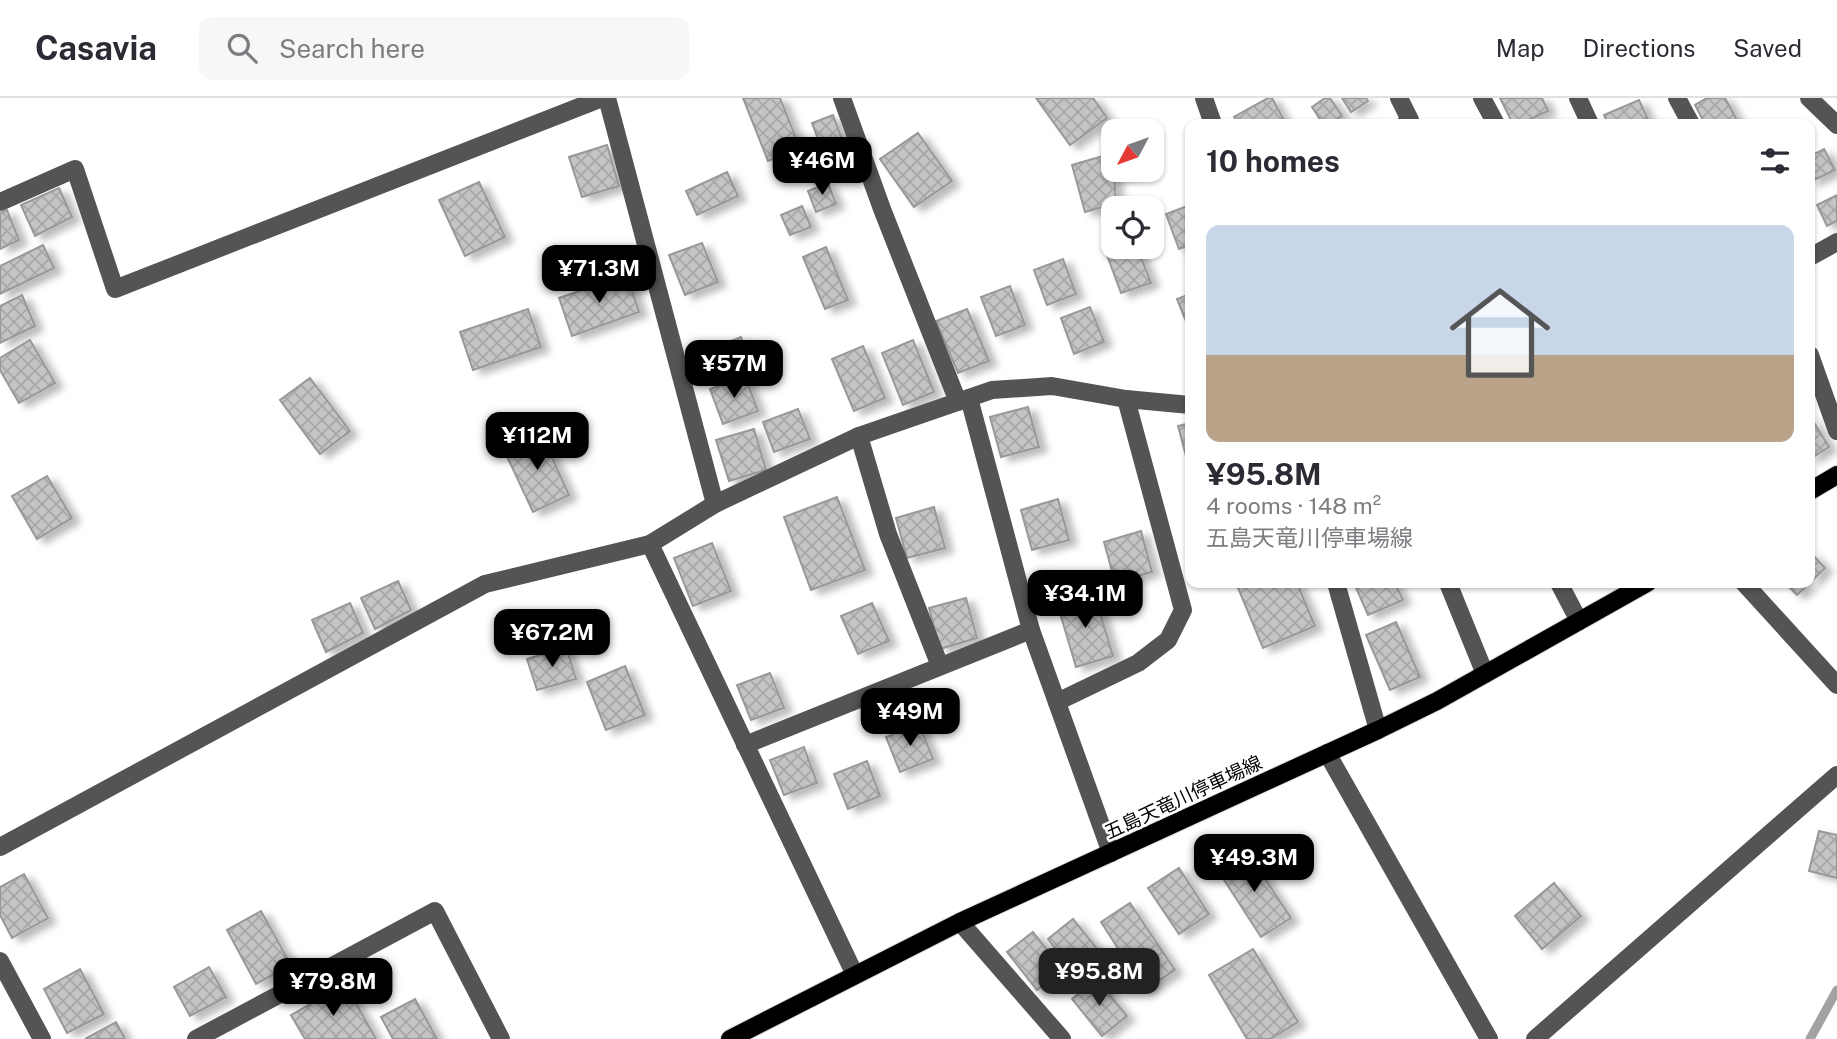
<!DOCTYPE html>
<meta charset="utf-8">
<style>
body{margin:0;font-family:"Public Sans","Noto Sans JP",sans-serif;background:#f7f7f7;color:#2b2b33;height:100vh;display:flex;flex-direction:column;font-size:26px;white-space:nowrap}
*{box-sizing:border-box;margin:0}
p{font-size:23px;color:#7c7c81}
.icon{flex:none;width:38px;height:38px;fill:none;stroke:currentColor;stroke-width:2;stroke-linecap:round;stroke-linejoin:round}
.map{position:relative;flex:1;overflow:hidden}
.details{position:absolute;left:1185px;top:21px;width:630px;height:469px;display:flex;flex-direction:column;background:#fff;border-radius:14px;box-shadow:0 2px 5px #0004}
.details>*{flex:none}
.needle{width:46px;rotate:229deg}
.tools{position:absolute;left:1101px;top:21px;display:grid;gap:14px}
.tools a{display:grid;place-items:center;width:63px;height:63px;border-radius:14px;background:#fff;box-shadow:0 2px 5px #0004;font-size:35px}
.price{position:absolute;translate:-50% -60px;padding:0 16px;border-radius:14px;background:#000;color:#fff;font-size:23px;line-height:46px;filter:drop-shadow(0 2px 4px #0008)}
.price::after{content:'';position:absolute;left:50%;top:42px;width:21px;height:16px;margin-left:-10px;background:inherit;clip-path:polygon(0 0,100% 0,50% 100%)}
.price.current{background:#222;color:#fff}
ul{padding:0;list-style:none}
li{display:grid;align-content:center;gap:14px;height:371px;padding:0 21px}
li span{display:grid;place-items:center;height:217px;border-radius:14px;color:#555}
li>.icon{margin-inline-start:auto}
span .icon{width:126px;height:126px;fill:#fffc;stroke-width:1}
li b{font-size:30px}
h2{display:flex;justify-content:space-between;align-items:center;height:84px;padding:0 21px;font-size:30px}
header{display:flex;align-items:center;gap:42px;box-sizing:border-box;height:98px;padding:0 35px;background:#fff;border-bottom:2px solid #e1e1e2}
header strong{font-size:33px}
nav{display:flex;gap:38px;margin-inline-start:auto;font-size:24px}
.search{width:490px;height:63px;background:#f7f7f7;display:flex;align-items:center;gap:18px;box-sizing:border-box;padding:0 24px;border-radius:14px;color:#7c7c81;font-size:26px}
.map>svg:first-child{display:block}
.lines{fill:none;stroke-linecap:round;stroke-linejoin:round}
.stream{stroke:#a2a2a2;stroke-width:9}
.building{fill:url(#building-cross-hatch);stroke:#989898;stroke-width:2;filter:url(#shadow)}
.major-casing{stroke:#dbdbdb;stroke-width:20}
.minor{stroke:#545454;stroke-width:18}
.major{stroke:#000;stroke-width:18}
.labels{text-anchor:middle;stroke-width:5;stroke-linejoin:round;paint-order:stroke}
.street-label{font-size:19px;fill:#000;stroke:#fff}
</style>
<header>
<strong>Casavia</strong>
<div class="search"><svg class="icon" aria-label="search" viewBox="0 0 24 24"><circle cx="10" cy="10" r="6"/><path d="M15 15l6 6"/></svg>Search here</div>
<nav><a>Map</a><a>Directions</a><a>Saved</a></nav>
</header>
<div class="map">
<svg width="1837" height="941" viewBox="0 0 1837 941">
<defs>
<pattern id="building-cross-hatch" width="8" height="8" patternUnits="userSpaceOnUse" patternTransform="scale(1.75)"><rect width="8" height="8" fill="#c4c4c4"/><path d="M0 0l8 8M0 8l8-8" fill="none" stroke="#a7a7a7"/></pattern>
<filter id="shadow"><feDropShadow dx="8" dy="4.5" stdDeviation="3.5" flood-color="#0004"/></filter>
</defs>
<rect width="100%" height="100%" fill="#fff"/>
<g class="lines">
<!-- stream -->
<path class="stream" d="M1810,941l27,-49"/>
</g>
<!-- building -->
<g class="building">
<path d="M743,0h37l20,50 -32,13z"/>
<path d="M1036,0h57l14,20 -37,27z"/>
<path d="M1268,0h4l14,26h-48l-4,-7z"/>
<path d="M1325,0h5l12,18 -13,8h-6l-11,-17z"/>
<path d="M1342,0h24l2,3 -17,11z"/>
<path d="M1500,0h42l6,13 -28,13h-7z"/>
<path d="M1707,0h18l14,26h-34l-10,-19z"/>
<path d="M1639,2l11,24h-42l-4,-9z"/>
<path d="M833,17l14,38 -21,7 -14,-37z"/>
<path d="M918,35l34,48 -38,26 -34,-48z"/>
<path d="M607,47l12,41 -37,11 -13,-40z"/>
<path d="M1824,51l11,21 -25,12v-26z"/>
<path d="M1113,55v17h18l1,2 -18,4 2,27 -31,9 -13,-47z"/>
<path d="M727,74l11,24 -41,19 -11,-24z"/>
<path d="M479,84l26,55 -40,19 -26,-56z"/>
<path d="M828,85l8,21 -20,8 -8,-21z"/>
<path d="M59,90l13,29 -37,19 -14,-31z"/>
<path d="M1837,97v26l-10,5 -10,-21z"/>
<path d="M1190,107v40l-11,4 -13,-35z"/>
<path d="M802,108l9,21 -21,8 -9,-20z"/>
<path d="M7,112l12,30 -19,9v-36z"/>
<path d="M1113,142v7h12l2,4 10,-4 14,36 -30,10 -18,-49z"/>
<path d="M702,145l16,39 -33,13 -16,-40z"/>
<path d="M43,147l11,23 -54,26v-28z"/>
<path d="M826,149l22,53 -23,9 -22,-52z"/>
<path d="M1063,161l13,35 -29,11 -13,-35z"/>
<path d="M627,177l12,37 -67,24 -13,-38z"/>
<path d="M1010,188l15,39 -29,11 -15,-39z"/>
<path d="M1190,196v37l-13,-32z"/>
<path d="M22,197l13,31 -35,17v-37z"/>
<path d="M1090,209l14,35 -30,12 -13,-36z"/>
<path d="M528,211l13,38 -68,23 -13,-38z"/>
<path d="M967,211l22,52 -31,12 -22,-52z"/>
<path d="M741,239l9,24 -27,10 -8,-24z"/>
<path d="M30,242l25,43 -36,20 -19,-33v-12z"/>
<path d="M913,242l21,52 -31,13 -21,-52z"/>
<path d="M863,248l22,52 -31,13 -22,-52z"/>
<path d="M745,278l13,35 -35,13 -13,-35z"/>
<path d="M310,280l40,53 -30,23 -40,-54z"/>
<path d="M1028,309l11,40 -38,10 -11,-40z"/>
<path d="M798,311l12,30 -36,13 -11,-30z"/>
<path d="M1810,318l19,31 -19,12z"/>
<path d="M1190,325v44h-1l-11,-41z"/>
<path d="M754,331l12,41 -37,11 -13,-41z"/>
<path d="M541,335l28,62 -36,17 -29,-62z"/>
<path d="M47,378l25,42 -35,21 -25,-43z"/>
<path d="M837,399l28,73 -54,20 -27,-73z"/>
<path d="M1058,401l11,41 -37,10 -11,-40z"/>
<path d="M934,409l11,41 -38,10 -11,-40z"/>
<path d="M1141,433l11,41 -37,10 -11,-40z"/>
<path d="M712,445l19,48 -38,15 -19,-48z"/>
<path d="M1810,454l15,16 -28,27 -12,-12h25z"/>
<path d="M398,483l13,29 -36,19 -14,-31z"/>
<path d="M1236,485h61l18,43 -52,22z"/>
<path d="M1354,485h41l8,17 -35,15z"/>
<path d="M1094,495l19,63 -37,11 -19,-64z"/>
<path d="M966,500l11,40 -37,11 -11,-41z"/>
<path d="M350,505l13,30 -37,19 -14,-32z"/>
<path d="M872,505l17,38 -31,13 -17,-38z"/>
<path d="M1396,524l24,55 -30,13 -24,-55z"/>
<path d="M566,549l10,32 -39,11 -10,-31z"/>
<path d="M625,568l20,49 -39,15 -19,-48z"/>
<path d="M770,575l14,35 -33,12 -14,-35z"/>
<path d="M919,626l14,35 -33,13 -14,-35z"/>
<path d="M804,649l13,36 -33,12 -14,-35z"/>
<path d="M867,663l13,35 -32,13 -14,-35z"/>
<path d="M1819,733l18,4v43l-28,-7z"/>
<path d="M1246,752l45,68 -30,19 -44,-68z"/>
<path d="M1179,770l30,46 -30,20 -31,-46z"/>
<path d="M24,776l24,44 -36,20 -12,-23v-28z"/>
<path d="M1554,785l27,33 -39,33 -27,-33z"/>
<path d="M1130,805l45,67 -30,20 -44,-68z"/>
<path d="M261,813l30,54 -35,19 -29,-54z"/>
<path d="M1073,821l30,37 -26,21 -29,-38z"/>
<path d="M1033,834l30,38 -26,20 -30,-38z"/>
<path d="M1253,851l45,73 -28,17h-23l-38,-64z"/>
<path d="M209,869l17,30 -36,19 -16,-29z"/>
<path d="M80,871l24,45 -37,19 -23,-44z"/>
<path d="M1097,881l30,37 -25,20 -30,-37z"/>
<path d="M345,886l31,55h-71l-14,-24z"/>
<path d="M415,901l22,40h-44l-12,-22z"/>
<path d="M116,924l9,17h-40z"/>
</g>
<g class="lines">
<defs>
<g id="major">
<path d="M1810,393l27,-16"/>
<path d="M730,941l230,-117 418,-192 59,-29 210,-118"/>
</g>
</defs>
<!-- major casing -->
<use href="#major" class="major-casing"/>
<!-- minor -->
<g class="minor">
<path d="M607,0l108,406"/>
<path d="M842,0l40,111 76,193"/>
<path d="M1204,0l9,26"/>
<path d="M1399,0l11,22 -5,4"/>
<path d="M1482,0l14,26"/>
<path d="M1578,0l12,26"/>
<path d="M1677,0l14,26"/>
<path d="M1809,0l28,27"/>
<path d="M0,104l75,-33 40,120 487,-191"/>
<path d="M1810,159l27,-15"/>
<path d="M1810,257l27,76"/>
<path d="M969,300l62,232 80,223"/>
<path d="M859,338l29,98 52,132"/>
<path d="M650,446l205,431"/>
<path d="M1336,485l42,147"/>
<path d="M1448,485l37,91"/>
<path d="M1559,485l20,38"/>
<path d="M1744,485l93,102"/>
<path d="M1057,604l81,-39 30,-23 15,-30 -57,-211"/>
<path d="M745,647l286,-115"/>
<path d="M1327,655l162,286"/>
<path d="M0,749l485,-263 165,-40 65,-40 144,-68 133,-46 60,-4 74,13 64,6"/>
<path d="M960,824l102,117"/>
<path d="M0,863l42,78"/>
<path d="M196,941l239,-128 66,128"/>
<path d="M1535,941l302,-264"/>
</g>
<!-- major -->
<use href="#major" class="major"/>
</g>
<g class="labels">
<!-- street labels -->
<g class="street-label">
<text transform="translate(1183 699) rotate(-25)" y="7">五島天竜川停車場線</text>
</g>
</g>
</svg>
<div class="tools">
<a><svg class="needle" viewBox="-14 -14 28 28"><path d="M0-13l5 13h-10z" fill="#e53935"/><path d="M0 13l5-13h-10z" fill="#7c7c81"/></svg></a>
<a><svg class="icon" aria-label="locate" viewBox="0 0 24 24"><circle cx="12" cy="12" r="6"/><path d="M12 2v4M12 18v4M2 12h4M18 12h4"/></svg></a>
</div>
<b class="price" style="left:822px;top:99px">¥46M</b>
<b class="price" style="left:599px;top:207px">¥71.3M</b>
<b class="price" style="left:734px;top:302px">¥57M</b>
<b class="price" style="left:537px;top:374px">¥112M</b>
<b class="price" style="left:1085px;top:532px">¥34.1M</b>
<b class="price" style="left:552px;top:571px">¥67.2M</b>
<b class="price" style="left:910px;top:650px">¥49M</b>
<b class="price" style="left:1254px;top:796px">¥49.3M</b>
<b class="price current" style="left:1099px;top:910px">¥95.8M</b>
<b class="price" style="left:333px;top:920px">¥79.8M</b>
<section class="details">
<h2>10 homes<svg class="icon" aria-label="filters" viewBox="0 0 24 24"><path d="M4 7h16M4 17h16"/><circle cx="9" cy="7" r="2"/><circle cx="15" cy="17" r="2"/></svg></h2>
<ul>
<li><span style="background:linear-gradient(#c9d6e8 60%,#b9a48a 0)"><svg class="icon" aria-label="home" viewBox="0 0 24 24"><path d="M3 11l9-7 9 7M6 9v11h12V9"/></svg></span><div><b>¥95.8M</b><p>4 rooms · 148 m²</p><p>五島天竜川停車場線</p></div></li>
</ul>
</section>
</div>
